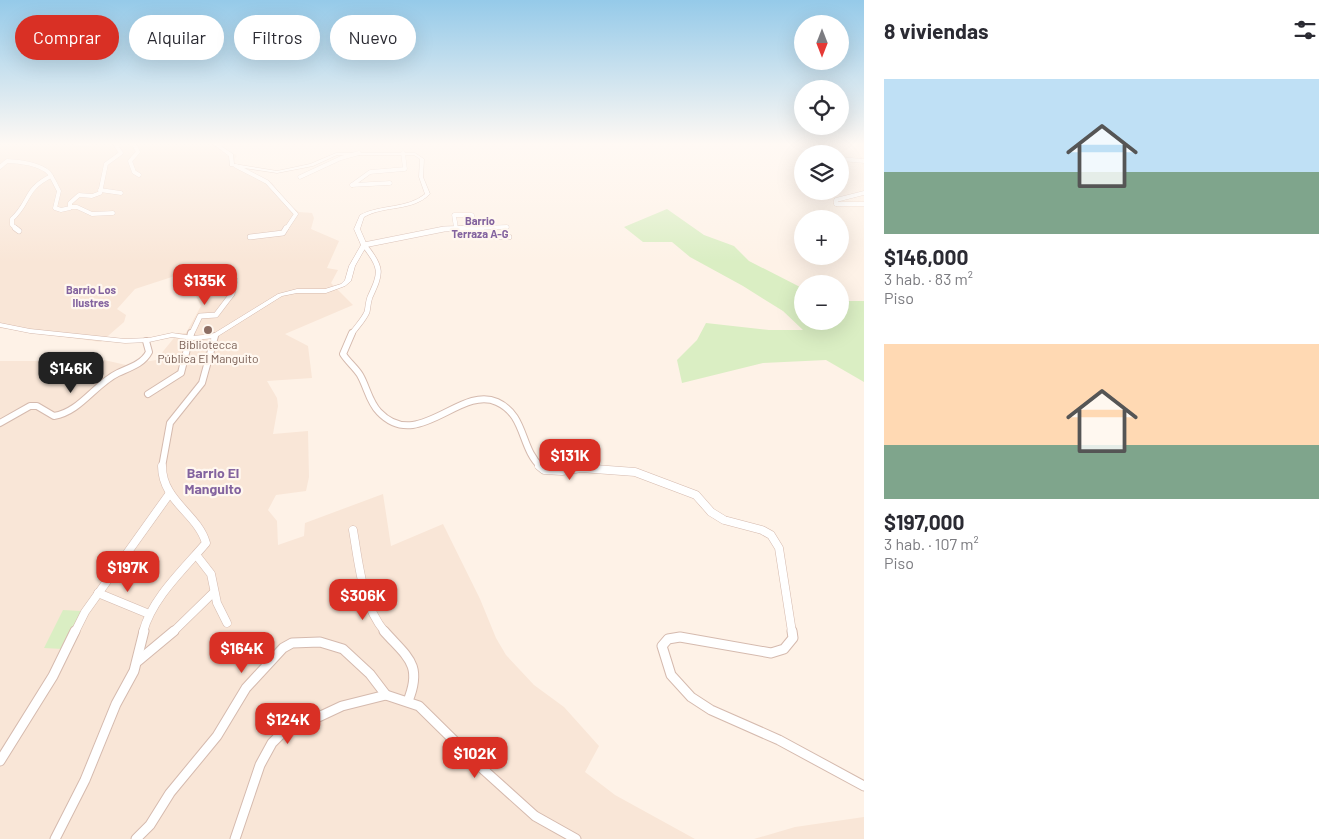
<!DOCTYPE html>
<html lang="es">
<meta charset="utf-8">
<style>
body{margin:0;font-family:Barlow,sans-serif;background:#f2f2f3;color:#2b2b33;height:100vh;display:flex;flex-direction:column;font-size:19px;white-space:nowrap}
*{box-sizing:border-box;margin:0}
p{font-size:16px;color:#7c7c81}
.icon{flex:none;width:28px;height:28px;fill:none;stroke:currentColor;stroke-width:2;stroke-linecap:round;stroke-linejoin:round}
.map{position:relative;flex:1;overflow:hidden}
.side{display:flex;flex-direction:column;background:#fff;width:475px}
.side>*{flex:none}
.hud{position:absolute;left:15px;top:15px;width:475px;height:45px;display:flex;gap:10px}
.needle{width:32px;rotate:180deg}
.controls{position:absolute;left:794px;top:15px;display:grid;gap:10px}
.controls a{display:grid;place-items:center;width:55px;height:55px;border-radius:50%;background:#fff;box-shadow:0 5px 20px #0002;font-size:25px}
.price{position:absolute;translate:-50% -42px;padding:0 11px;border-radius:10px;background:#d93025;color:#fff;font-size:16px;line-height:32px;filter:drop-shadow(0 1px 2px #0008)}
.price::after{content:'';position:absolute;left:50%;top:30px;width:15px;height:11px;margin-left:-8px;background:inherit;clip-path:polygon(0 0,100% 0,50% 100%)}
.price.active{background:#222;color:#fff}
ul{padding:0;list-style:none}
li{display:grid;align-content:center;gap:10px;height:265px;padding:0 20px}
li span{display:grid;place-items:center;height:155px;border-radius:0px;color:#555}
li>.icon{margin-inline-start:auto}
span .icon{width:90px;height:90px;fill:#fffc;stroke-width:1}
li b{font-size:21px}
h2{display:flex;justify-content:space-between;align-items:center;height:60px;padding:0 20px;font-size:21px}
.tag{padding:0 18px;border-radius:22px;background:#fff;box-shadow:0 5px 20px #0002;font-size:18px;line-height:45px}
.tag.active{background:#d93025;color:#fff}
main{display:flex;flex:1;min-height:0}
.map>svg:first-child{display:block}
.residential{fill:#f9e6d7}
.green{fill:#daeec3}
.lines{fill:none;stroke-linecap:round;stroke-linejoin:round}
.minor-far4-casing{stroke:#d5baae;stroke-width:4.5}
.minor-far3-casing{stroke:#d5baae;stroke-width:6}
.minor-far2-casing{stroke:#d5baae;stroke-width:8}
.minor-far1-casing{stroke:#d5baae;stroke-width:9}
.minor-casing{stroke:#d5baae;stroke-width:11}
.tertiary-casing{stroke:#d5baae;stroke-width:1}
.minor-far4{stroke:#fff;stroke-width:4}
.minor-far3{stroke:#fff;stroke-width:5}
.minor-far2{stroke:#fff;stroke-width:6}
.minor-far1{stroke:#fff;stroke-width:8}
.minor{stroke:#fff;stroke-width:9}
.tertiary{fill:#fff;fill-rule:evenodd}
.education-dot{fill:#8d6e63;stroke:#fff7ef;stroke-width:2}
.labels{text-anchor:middle;stroke-width:4.5;stroke-linejoin:round;paint-order:stroke}
.far-neighbourhood-label{font-size:11px;font-weight:bold;fill:#83639f;stroke:#fff7ef}
.education-label{font-size:12px;fill:#785e54;stroke:#fff7ef}
.neighbourhood-label{font-size:14px;font-weight:bold;fill:#83639f;stroke:#fff7ef}
</style>
<main>
<div class="map">
<svg width="864" height="839" viewBox="0 0 864 839">
<rect width="100%" height="100%" fill="#fef2e7"/>
<!-- residential -->
<g class="residential">
<path d="M0,144h219l8,7 10,4 -4,9 39,19 16,21 11,8 13,1 2,5 -3,11 28,12 -12,27 11,2 -7,13 22,22 -68,29 23,12 4,32 -45,3 10,17 1,8 -5,28 35,-3 1,46 -3,14 -30,4 -8,15 9,11 1,24 26,-9 1,-13 78,-29 8,52 52,-22 37,75 16,39 10,17 28,30 30,22 35,39 -14,26 30,23 80,44h-695v-478h63l28,-4 35,8 30,-5 22,-27h8l15,-27 -6,-12 3,-19h-20l-43,14 -18,20 9,6 -2,7 -23,20 -101,-14z"/>
<path d="M864,817v22h-110l41,-12z"/>
</g>
<!-- green -->
<g class="green">
<path d="M667,209l37,26 30,11 15,15 53,27v33h38v-20h24v81l-38,-22 -63,3 -81,20 -5,-23 20,-20 9,-17 63,7h34l-20,-19 -40,-25 -53,-29 -18,-15h-29l-19,-15z"/>
<path d="M63,610l18,1 -18,38 -19,-1z"/>
</g>
<g class="lines">
<defs>
<g id="minor-far4">
<path d="M77,144h13"/>
<path d="M134,144l4,8 -8,9 4,11 5,3"/>
<path d="M815,154l-12,-5 14,-5"/>
<path d="M840,159l24,2"/>
<path d="M236,166l31,16 29,32 -10,15"/>
<path d="M0,167l7,-6c12,0 33,3 42,12 4,5 7,13 10,18l-4,17 6,2 9,-2v-5l9,-8 13,1 8,-3 6,-29 15,-11 -6,-9"/>
<path d="M300,177l41,-19 18,-5"/>
<path d="M352,185l18,-13 35,-3 -2,-16"/>
<path d="M352,185l38,-2"/>
<path d="M100,190l21,3"/>
<path d="M836,204v-4l28,-7"/>
<path d="M836,204h28"/>
<path d="M71,207h6l15,7 21,-1"/>
<path d="M481,227v2"/>
<path d="M456,228l-2,-13h18l3,13"/>
<path d="M17,229l-5,-4v-6c19,-17 11,-29 39,-43"/>
<path d="M443,229l64,-2"/>
</g>
<g id="minor-far3">
<path d="M15,228l4,3"/>
<path d="M481,228l2,9h26"/>
<path d="M250,237l33,-4 3,-5"/>
<path d="M364,245l80,-16 33,-1"/>
<path d="M191,335l9,-19 16,-1 16,-21 3,-14 -17,-7"/>
<path d="M351,335c5,-8 12,-14 16,-23 1,-4 1,-10 3,-15 11,-24 13,-29 -6,-52"/>
</g>
<g id="minor-far2">
<path d="M352,333l-9,21c5,8 12,13 17,21 7,12 9,27 19,37 39,41 81,-27 118,-10 29,13 23,46 44,65"/>
<path d="M148,394l33,-21 10,-40"/>
<path d="M0,423l30,-17h7l17,10c26,-4 41,-32 64,-43 11,-5 25,-9 31,-21l-3,-11"/>
<path d="M162,467l8,-44 32,-40 13,-47"/>
</g>
<g id="minor-far1">
<path d="M539,466l5,4 18,1 19,-3 54,4 61,23 15,17 13,8 38,10 9,5 8,13 13,84"/>
<path d="M353,530c6,34 9,75 32,102"/>
<path d="M197,556l14,18 6,29 10,20"/>
<path d="M98,593l51,21"/>
<path d="M75,632l10,-20 85,-119"/>
<path d="M143,632c9,-34 41,-63 63,-89 -8,-29 -44,-42 -44,-77"/>
<path d="M173,632l41,-40"/>
</g>
<g id="minor">
<path d="M384,631c23,26 39,33 24,70"/>
<path d="M792,631l1,7 -9,11 -13,4 -91,-16 -12,2 -6,7 9,29 20,22 20,13 68,30 85,46"/>
<path d="M138,661l36,-30"/>
<path d="M0,761l53,-85 22,-45"/>
<path d="M55,839l30,-59 31,-76 18,-33 10,-40"/>
<path d="M136,839l14,-14 20,-32 47,-57 29,-48 37,-40 9,-5 28,-1 23,7 27,25 16,21"/>
<path d="M235,839l25,-74 12,-22 8,-8 62,-29 44,-11 33,11 66,65 50,45 41,23"/>
</g>
<path id="tertiary" d="M213,144h5l15,10 1,10 43,7 33,-7 26,-11h79l9,6 -1,18 7,17c-18,18 -45,11 -66,23l-4,12 7,16 -12,21 -4,15 -6,5 -19,7h-29l-15,3 -67,42 -22,2 -21,-3 -23,5 -24,1 -95,-10 -30,-6v-4l30,6 95,10 24,-1 23,-5 21,3 20,-2 65,-40 19,-5h28l16,-5 4,-4 4,-14 12,-21 -7,-16 6,-14c21,-11 47,-6 65,-21l-6,-17 1,-18 -6,-4h-77l-24,11 -36,7 -47,-7 -1,-10z"/>
</defs>
<!-- minor-far4 casing -->
<use href="#minor-far4" class="minor-far4-casing"/>
<!-- minor-far3 casing -->
<use href="#minor-far3" class="minor-far3-casing"/>
<!-- minor-far2 casing -->
<use href="#minor-far2" class="minor-far2-casing"/>
<!-- minor-far1 casing -->
<use href="#minor-far1" class="minor-far1-casing"/>
<!-- minor casing -->
<use href="#minor" class="minor-casing"/>
<!-- tertiary casing -->
<use href="#tertiary" class="tertiary-casing"/>
<!-- minor-far4 -->
<use href="#minor-far4" class="minor-far4"/>
<!-- minor-far3 -->
<use href="#minor-far3" class="minor-far3"/>
<!-- minor-far2 -->
<use href="#minor-far2" class="minor-far2"/>
<!-- minor-far1 -->
<use href="#minor-far1" class="minor-far1"/>
<!-- minor -->
<use href="#minor" class="minor"/>
<!-- tertiary -->
<use href="#tertiary" class="tertiary"/>
</g>
<!-- sky -->
<linearGradient id="sky" x2="0" y2="1"><stop stop-color="#95cae9"/><stop offset="0.55" stop-color="#fff9f4"/><stop offset="1" stop-color="#fff9f4" stop-opacity="0"/></linearGradient>
<rect width="864" height="262" fill="url(#sky)"/>
<!-- markers -->
<circle class="education-dot" cx="208" cy="330" r="5"/>
<g class="labels">
<!-- far-neighbourhood labels -->
<g class="far-neighbourhood-label">
<text x="480" y="225">Barrio<tspan x="480" dy="13">Terraza A-G</tspan></text>
<text x="91" y="294">Barrio Los<tspan x="91" dy="13">Ilustres</tspan></text>
</g>
<!-- education labels -->
<g class="education-label">
<text x="208" y="349">Bibliotecca<tspan x="208" dy="14">Pública El Manguito</tspan></text>
</g>
<!-- neighbourhood labels -->
<g class="neighbourhood-label">
<text x="213" y="478">Barrio El<tspan x="213" dy="16">Manguito</tspan></text>
</g>
</g>
</svg>
<div class="controls">
<a><svg class="needle" viewBox="-14 -14 28 28"><path d="M0-13l5 13h-10z" fill="#e53935"/><path d="M0 13l5-13h-10z" fill="#7c7c81"/></svg></a>
<a><svg class="icon" aria-label="locate" viewBox="0 0 24 24"><circle cx="12" cy="12" r="6"/><path d="M12 2v4M12 18v4M2 12h4M18 12h4"/></svg></a>
<a><svg class="icon" aria-label="layers" viewBox="0 0 24 24"><path d="M12 4l9 5-9 5-9-5zM3 14l9 5 9-5"/></svg></a>
<a>+</a>
<a>−</a>
</div>
<b class="price" style="left:205px;top:306px">$135K</b>
<b class="price active" style="left:71px;top:394px">$146K</b>
<b class="price" style="left:570px;top:481px">$131K</b>
<b class="price" style="left:128px;top:593px">$197K</b>
<b class="price" style="left:363px;top:621px">$306K</b>
<b class="price" style="left:242px;top:674px">$164K</b>
<b class="price" style="left:288px;top:745px">$124K</b>
<b class="price" style="left:475px;top:779px">$102K</b>
<div class="hud">
<a class="tag active">Comprar</a>
<a class="tag">Alquilar</a>
<a class="tag">Filtros</a>
<a class="tag">Nuevo</a>
</div>
</div>
<section class="side">
<h2>8 viviendas<svg class="icon" aria-label="filters" viewBox="0 0 24 24"><path d="M4 7h16M4 17h16"/><circle cx="9" cy="7" r="2"/><circle cx="15" cy="17" r="2"/></svg></h2>
<ul>
<li><span style="background:linear-gradient(#bfe0f5 60%,#7fa58c 0)"><svg class="icon" aria-label="home" viewBox="0 0 24 24"><path d="M3 11l9-7 9 7M6 9v11h12V9"/></svg></span><div><b>$146,000</b><p>3 hab. · 83 m²</p><p>Piso</p></div></li>
<li><span style="background:linear-gradient(#ffd9b3 65%,#7fa58c 0)"><svg class="icon" aria-label="home" viewBox="0 0 24 24"><path d="M3 11l9-7 9 7M6 9v11h12V9"/></svg></span><div><b>$197,000</b><p>3 hab. · 107 m²</p><p>Piso</p></div></li>
</ul>
</section>
</main>
